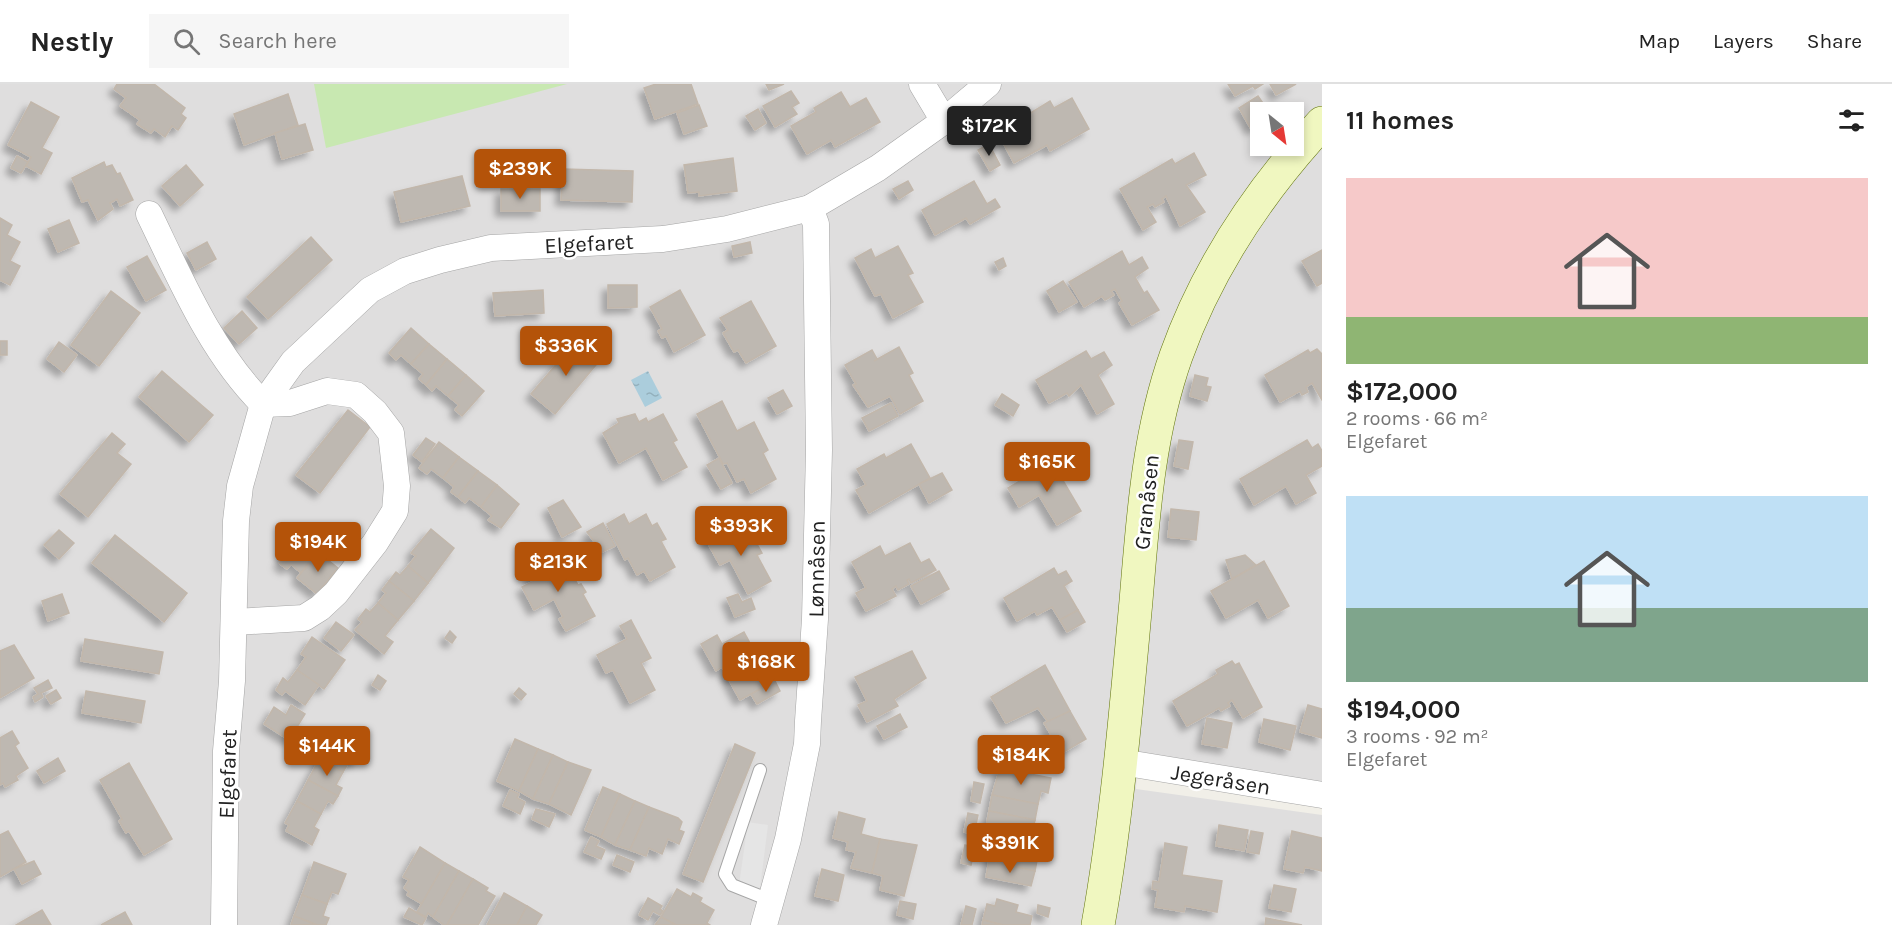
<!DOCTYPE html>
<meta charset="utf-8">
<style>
body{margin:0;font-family:Karla,sans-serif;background:#f6f6f6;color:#222;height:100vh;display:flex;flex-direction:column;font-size:22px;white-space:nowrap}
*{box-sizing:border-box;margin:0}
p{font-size:20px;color:#767676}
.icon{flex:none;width:33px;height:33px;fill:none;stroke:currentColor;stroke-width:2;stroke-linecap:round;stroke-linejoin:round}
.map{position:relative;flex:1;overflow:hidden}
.panel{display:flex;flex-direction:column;background:#fff;width:570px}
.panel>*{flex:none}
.needle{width:39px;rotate:150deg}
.controls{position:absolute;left:1250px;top:18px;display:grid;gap:12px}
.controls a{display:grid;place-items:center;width:54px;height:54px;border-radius:0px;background:#fff;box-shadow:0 3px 9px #0003;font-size:30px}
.price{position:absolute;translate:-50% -51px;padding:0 14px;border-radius:6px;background:#b45309;color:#fff;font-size:20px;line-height:39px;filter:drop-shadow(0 2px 3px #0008)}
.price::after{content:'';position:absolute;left:50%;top:36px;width:18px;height:14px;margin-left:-9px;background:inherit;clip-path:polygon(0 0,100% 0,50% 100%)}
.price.on{background:#222;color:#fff}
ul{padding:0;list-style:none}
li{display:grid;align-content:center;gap:12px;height:318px;padding:0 24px}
li span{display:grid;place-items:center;height:186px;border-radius:0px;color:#555}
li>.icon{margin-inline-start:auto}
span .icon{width:108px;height:108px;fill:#fffc;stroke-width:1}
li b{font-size:26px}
h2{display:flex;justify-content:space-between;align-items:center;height:72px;padding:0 24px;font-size:26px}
header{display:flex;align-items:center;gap:36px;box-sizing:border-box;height:84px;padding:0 30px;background:#fff;border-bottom:2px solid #e0e0e0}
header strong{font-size:28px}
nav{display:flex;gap:33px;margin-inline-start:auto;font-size:21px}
.search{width:420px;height:54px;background:#f6f6f6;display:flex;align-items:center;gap:15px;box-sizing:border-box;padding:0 21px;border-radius:0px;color:#767676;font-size:22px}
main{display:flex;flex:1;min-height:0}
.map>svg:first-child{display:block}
.residential{fill:#dfdede;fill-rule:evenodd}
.grass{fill:#c8e8b1}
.parking{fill:#e5e5e5}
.water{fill:url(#water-ripples)}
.building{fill:#beb8b1;stroke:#c2b7ab;stroke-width:1.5;filter:url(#shadow)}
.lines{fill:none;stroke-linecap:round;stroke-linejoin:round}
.lane-casing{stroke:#a5a5a5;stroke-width:14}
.street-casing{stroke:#a5a5a5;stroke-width:27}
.secondary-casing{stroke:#62750b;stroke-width:34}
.lane{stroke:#fff;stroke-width:12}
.street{stroke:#fff;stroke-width:26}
.secondary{stroke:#f0f7c0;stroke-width:33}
.labels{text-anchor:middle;stroke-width:5;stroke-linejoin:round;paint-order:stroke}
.street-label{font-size:22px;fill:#212121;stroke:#fff}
</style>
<header>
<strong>Nestly</strong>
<div class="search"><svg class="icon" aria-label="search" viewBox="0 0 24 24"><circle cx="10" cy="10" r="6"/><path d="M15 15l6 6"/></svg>Search here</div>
<nav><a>Map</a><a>Layers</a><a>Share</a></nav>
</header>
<main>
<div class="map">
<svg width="1322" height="841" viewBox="0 0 1322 841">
<defs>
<pattern id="water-ripples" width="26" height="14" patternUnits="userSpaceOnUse" patternTransform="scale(1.5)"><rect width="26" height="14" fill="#abcddc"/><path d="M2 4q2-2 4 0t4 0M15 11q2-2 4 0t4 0" fill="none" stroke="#93b0bc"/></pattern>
<filter id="shadow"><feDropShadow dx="-5.5" dy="5.5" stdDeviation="3" flood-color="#0004"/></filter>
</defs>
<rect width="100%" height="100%" fill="#f1efe8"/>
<!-- residential -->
<path class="residential" d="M0,0h1322v698l-184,-29 -2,36 186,26v110h-1322zM1260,28h33v34h-33z"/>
<!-- grass -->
<path class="grass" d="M314,0h253l-241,64z"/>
<!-- parking -->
<path class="parking" d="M748,738l20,3 -8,63 -21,-3z"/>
<!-- water -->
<path class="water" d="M648,287l14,27 -17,9 -14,-27z"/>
<!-- building -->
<g class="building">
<path d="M117,0h37l31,24 -4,6 5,4 -8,12 -6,-4 -7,11 -11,-8 -3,4 -14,-9 3,-4 -20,-14 6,-8 -12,-9z"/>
<path d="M656,0h35l7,20 -43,15 -11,-31z"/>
<path d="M766,0h18l-15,6z"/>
<path d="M1228,0h35l-8,5 -2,-3 -18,10z"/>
<path d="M1270,0h26l-20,11z"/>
<path d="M791,7l8,12 -7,4 5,7 -22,13 -12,-21z"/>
<path d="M841,8l9,15 16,-9 14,24 -45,25 -4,-7 -24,14 -16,-28 25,-14 -2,-4z"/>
<path d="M288,10l10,31 -54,20 -10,-31z"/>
<path d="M1258,12l11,16h-9v12l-9,5 -12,-21z"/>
<path d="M1072,14l17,31 -39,22 -3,-6 -33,18 -16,-30 52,-32 4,7z"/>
<path d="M31,18l28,15 -17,31 10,5 -11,21 -15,-8 5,-9 -23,-12z"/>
<path d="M699,21l8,21 -23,8 -7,-21z"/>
<path d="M758,25l8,14 -11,7 -9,-14z"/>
<path d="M305,40l8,26 -31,9 -7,-26z"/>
<path d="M989,60l11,21 -10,6 -12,-21z"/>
<path d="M1194,69l12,22 -20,10 19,27 -25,14 -14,-30 -4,3 2,3 -9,5 -2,-3 -6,3 9,15 -13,8 -23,-41 52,-30 3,5z"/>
<path d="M17,72l11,6 -7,11 -10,-5z"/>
<path d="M733,74l4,33 -38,5v-4l-11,1 -4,-28z"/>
<path d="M104,78l2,5 6,-2 5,9 3,-1 13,27 -13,6 -3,-7 -7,4 3,6 -15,11 -10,-20 -6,2 -10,-24z"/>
<path d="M186,81l17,20 -23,21 -18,-20z"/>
<path d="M563,85l70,2 -1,31 -71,-2z"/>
<path d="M462,92l8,30 -69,16 -7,-30z"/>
<path d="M908,97l5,9 -14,9 -6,-10z"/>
<path d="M974,97l13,23 8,-5 5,8 -30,17 -4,-6 -31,17 -13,-25z"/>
<rect x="501" y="105" width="39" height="22"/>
<path d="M0,134l12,7 -5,10 13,7 -10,19 10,5 -10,19 -10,-5z"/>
<path d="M69,136l10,23 -21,9 -10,-23z"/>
<path d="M311,153l21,23 -64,59 -21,-22z"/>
<path d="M207,158l9,17 -20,11 -9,-17z"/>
<path d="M750,158l2,11 -18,4 -2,-11z"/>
<path d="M898,162l15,27 -5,2 15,27 -30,16 -12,-24 -6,2 -20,-38 16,-9 4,9z"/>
<path d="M1322,166v33l-5,3 -15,-25z"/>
<path d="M1122,167l7,14 13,-8 6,11 -13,9 9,16 3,-2 12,19 -27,15 -13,-22 3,-2 -7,-12 -4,2 3,4 -9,5 -3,-4 -18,11 -15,-25z"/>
<path d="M147,172l19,34 -20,11 -19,-34z"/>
<path d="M1003,174l3,8 -7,4 -4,-8z"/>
<path d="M1063,197l14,21 -18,10 -12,-21z"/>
<path d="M608,201h29v22l-29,1z"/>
<path d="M543,206l1,23 -49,3 -2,-23z"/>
<path d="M680,206l25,45 -31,17 -8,-16 -4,2 -4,-7 4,-2 -12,-22z"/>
<path d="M111,207l29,22 -41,53 -28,-21z"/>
<path d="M751,217l25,45 -30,17 -8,-13 -4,2 -11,-19 5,-3 -8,-12z"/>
<path d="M242,227l15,17 -18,16 -15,-16z"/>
<path d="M411,244l18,16 -18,20 -10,-9 -5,5 -7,-7z"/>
<path d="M577,256l23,20 -45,54 -24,-20z"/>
<rect x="0" y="257" width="7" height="14"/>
<path d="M59,258l18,13 -13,17 -17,-13z"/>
<path d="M429,260l18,15 -21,26 -7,-6 4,-5 -12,-10z"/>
<path d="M899,263l14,26 -4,2 14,26 -23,13 -10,-18 -22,11 -15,-22 3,-1 -11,-19 27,-15 5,9 -3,2z"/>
<path d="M1317,265l5,5v46l-10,-17 -6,4 2,5 -6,3 -2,-4 -20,11 -15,-27 43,-25 2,3z"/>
<path d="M1086,267l5,8 13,-7 8,13 -14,10 16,29 -17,10 -16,-29 -12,11 -2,-3 -18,10 -13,-23z"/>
<path d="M447,275l19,16 -18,21 -12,-10 -4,5 -6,-6z"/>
<path d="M162,287l51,44 -24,27 -50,-45z"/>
<path d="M466,291l18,16 -22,25 -7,-6 4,-5 -11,-9z"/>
<path d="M1195,291l13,3 -2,8 5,1 -4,14 -17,-5z"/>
<path d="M783,306l9,16 -15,8 -9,-16z"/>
<path d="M1002,310l17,11 -6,11 -18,-11z"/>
<path d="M722,317l15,30 17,-9 14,28 -5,3 13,26 -25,14 -7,-14 -7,3 -10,-19 -4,1 -26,-50z"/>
<path d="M891,319l7,13 -29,15 -7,-13z"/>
<path d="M348,326l22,17 -50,66 -24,-18z"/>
<path d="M635,330l4,8 7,-4 2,4 15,-8 14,26 -4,2 14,25 -24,13 -17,-32 -27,15 -16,-30 16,-10 -2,-4z"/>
<path d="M112,349l13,11 -8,9 14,11 -43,53 -28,-23z"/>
<path d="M426,354l9,6 -13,18 -9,-7z"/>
<path d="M1179,356l14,2 -5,27 -14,-3z"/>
<path d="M1307,356l5,8 6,-4 4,7v15l-16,9 10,18 -20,11 -10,-18 -32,19 -14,-26z"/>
<path d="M439,358l20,15 -16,21 -12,-9 -4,5 -8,-6z"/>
<path d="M911,360l19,34 -61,35 -13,-23 10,-5 -9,-16 27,-15 2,4z"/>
<path d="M459,373l19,14 -20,26 -7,-5 3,-5 -11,-9z"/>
<path d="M719,374l13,25 -11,6 -14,-24z"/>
<path d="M1052,378l29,49 -24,14 -18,-30 -20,12 -11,-19z"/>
<path d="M478,387l19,14 -16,22 -12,-9 -4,5 -7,-6z"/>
<path d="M942,389l10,17 -23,13 -10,-19z"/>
<path d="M497,401l22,19 -18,24 -13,-8 4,-4 -11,-9z"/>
<path d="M563,416l18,27 -19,10 -14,-29z"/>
<path d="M1171,425l28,3 -3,28 -28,-3z"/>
<path d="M624,430l5,10 17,-10 6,12 5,-3 9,16 -5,2 14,26 -25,14 -6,-10 -7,4 -9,-17 -3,2 -18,-36z"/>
<path d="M603,439l12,23 -13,6 -15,-20z"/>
<path d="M748,444l14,25 -5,2 14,26 -23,13 -18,-34 -10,5 -15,-27 15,-8 5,9z"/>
<path d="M431,445l23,19 -26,35 -20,-17 8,-10 -5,-3z"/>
<path d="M59,446l15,13 -15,16 -15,-14z"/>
<path d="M115,451l72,58 -23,29 -72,-59z"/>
<path d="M299,453l19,15 -17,21 -10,-9 -4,5 -8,-6z"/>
<path d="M910,459l11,20 8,-4 7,11 -25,13 -2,-4 -2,1 2,4 -11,6 -2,-4 -4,3 4,7 -30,15 -10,-18 10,-5 -14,-26 28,-16 5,10z"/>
<path d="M318,468l20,16 -21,26 -20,-16z"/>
<path d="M1245,471l11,10 -24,14 -6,-19z"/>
<path d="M537,474l6,11 13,-7 3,5 7,-4 12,22 3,-1 5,8 -3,2 12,22 -29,15 -7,-12 4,-2 -9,-18 -20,11 -12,-23 12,-6 -9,-16z"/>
<path d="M1264,477l25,45 -21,12 -10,-18 -32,18 -15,-27z"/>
<path d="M408,482l20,17 -14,18 -25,-20 7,-9 4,3z"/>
<path d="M1054,484l4,7 8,-4 6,10 -8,5 14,24 -18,10 -8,-13 -15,8 -2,-4 -18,10 -13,-23z"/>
<path d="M939,487l10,18 -28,15 -10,-18z"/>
<path d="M389,497l25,20 -16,19 -20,-17 8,-10 -4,-3z"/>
<path d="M62,510l7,19 -21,8 -6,-20z"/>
<path d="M738,510l4,8 9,-4 4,11 -20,8 -8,-19z"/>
<path d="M378,519l20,17 -13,16 8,6 -9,12 -29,-24 7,-8 -4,-3 8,-10 4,3z"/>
<path d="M1078,526l7,12 -18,10 -7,-12z"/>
<path d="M631,536l20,38 -10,5 14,27 -25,13 -17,-33 -7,3 -9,-18 30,-16 -7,-13z"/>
<path d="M336,538l18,13 -13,16 -17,-13z"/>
<path d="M450,547l6,6 -4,6 -7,-5z"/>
<path d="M744,548l14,26 -4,2 14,25 -28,15 -18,-33 -6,4 -15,-27 16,-9 5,9z"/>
<path d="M312,553l33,23 -21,29 -27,-19 9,-13 -5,-3z"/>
<path d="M85,555l78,13 -4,22 -78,-13z"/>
<path d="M14,561l20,33 -34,20v-47z"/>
<path d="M912,567l14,27 -32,21 4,7 -31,16 -9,-17 9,-4 -12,-24z"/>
<path d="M1232,577l3,4 4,-2 23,44 -19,11 -11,-18 -4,3 2,3 -9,5 -2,-3 -32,18 -14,-25 45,-27 -2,-4z"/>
<path d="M1045,581l25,46 -21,12 -11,-15 -32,15 -15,-26z"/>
<path d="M297,586l22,15 -14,20 -20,-14 -3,4 -6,-5 7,-12 5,4z"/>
<path d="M378,591l8,6 -6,9 -8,-5z"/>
<path d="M48,596l4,8 -11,5 2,4 -8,5 -2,-5 5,-3 -4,-6z"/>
<path d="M775,597l5,10 -23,13 -6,-10z"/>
<path d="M519,604l7,6 -5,6 -7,-6z"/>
<path d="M56,606l5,8 -10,6 -5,-8z"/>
<path d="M86,607l59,10 -4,22 -59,-10z"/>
<path d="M291,621l14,9 -16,26 -25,-16 10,-17 12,8z"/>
<path d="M1308,621l14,4v29l-22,-6z"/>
<path d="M1070,627l16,28 -24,14 -18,-30z"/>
<path d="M900,630l7,13 -23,12 -7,-13z"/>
<path d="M1207,634l25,5 -5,25 -25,-4z"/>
<path d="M1264,635l32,7 -6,24 -31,-8z"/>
<path d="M12,647l7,12 -4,3 13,22 -12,8 2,4 -13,7 -2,-4 -3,2v-47z"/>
<path d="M331,654l29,16 -4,8 -6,-2 -7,12 -24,-12z"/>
<path d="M515,655l23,10 -19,42 -22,-10z"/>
<path d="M735,660l20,9 -52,129 -20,-8z"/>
<path d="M538,665l15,6 -20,44 -14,-8z"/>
<path d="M553,671l15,7 -19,42 -16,-5z"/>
<path d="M58,674l7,13 -21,12 -7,-12z"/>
<path d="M319,676l24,12 -7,13 6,3 -4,8 -30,-16z"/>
<path d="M568,678l23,8 -20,45 -22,-11z"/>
<path d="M129,679l43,76 -28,16 -15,-24 -3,2 -7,-12 3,-2 -22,-39z"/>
<path d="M1000,684l51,10 -3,15 -7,-2 -3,13 -46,-9z"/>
<path d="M308,696l30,16 -5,8 -5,-3 -7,13 -24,-13z"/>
<path d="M974,698l10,2 -4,19 -9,-2z"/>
<path d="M603,703l17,7 -19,43 -16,-7z"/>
<path d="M510,706l9,4 -2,4 8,4 -5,12 -17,-8z"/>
<path d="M620,710l15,7 -20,44 -14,-8z"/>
<path d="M992,711l46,9 -3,16 -46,-9z"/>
<path d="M297,717l24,13 -7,13 5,3 -7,15 -26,-14 3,-6 -4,-2z"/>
<path d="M635,717l14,6 -19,43 -15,-5z"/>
<path d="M649,723l29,11 4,4 -3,8 5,2 -5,12 -11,-5 -6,15 -13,-6 -3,8 -16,-6z"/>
<path d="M536,725l19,5 -6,13 -17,-8z"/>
<path d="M989,727l46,9 -4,17 -45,-10z"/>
<path d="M839,728l26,7 -4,15 19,5 -8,34 -21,-5 5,-16 -10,-2 2,-8 -15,-4z"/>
<path d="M968,729l10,2 -4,19 -10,-2z"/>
<path d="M1219,741l29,5 -4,21 -28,-5z"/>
<path d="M986,743l45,10 -3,16 -46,-9z"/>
<path d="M8,747l18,31 -26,15v-42z"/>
<path d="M1251,747l12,2 -4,21 -12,-2z"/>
<path d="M1292,747l30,7v33l-17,-4 -2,6 -19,-4z"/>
<path d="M591,753l8,4 -3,5 9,4 -4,9 -17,-7z"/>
<path d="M880,755l37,6 -13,51 -24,-6 3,-14 -11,-3z"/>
<path d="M1165,759l22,4 -5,28 40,6 -5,31 -32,-6 -1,6 -29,-5 3,-17 -6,-1 1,-8 6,1z"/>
<path d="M965,761l10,2 -4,18 -10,-2z"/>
<path d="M992,762l46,9 -3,16 -46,-10z"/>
<path d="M420,763l25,16 -23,41 -15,-9 2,-3 -5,-4 5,-8 -6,-3z"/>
<path d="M617,771l17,7 -4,10 -17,-7z"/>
<path d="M34,777l7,13 -19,10 -8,-15z"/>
<path d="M989,777l46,10 -4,15 -45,-9z"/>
<path d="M314,778l32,12 -8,20 -6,-2 -5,12 -25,-9z"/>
<path d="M445,779l14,8 -26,46 -5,-4 -2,4 -9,-5z"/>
<path d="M822,785l22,6 -6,26 -23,-5z"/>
<path d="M459,787l14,8 -26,46h-3l-11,-8z"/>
<path d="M473,795l15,9 -2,3 9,5 -17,29h-31z"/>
<path d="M1274,801l22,4 -5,23 -22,-4z"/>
<path d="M677,805l14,8 2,-4 9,5 -2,4 14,8 -7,13 3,2h-34l-15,-8z"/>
<path d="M504,809l23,13 -10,19h-30z"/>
<path d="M302,811l25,9 -4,12 6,2 -3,7h-9l-23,-9z"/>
<path d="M648,814l14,8 -2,3 3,2 -3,4 -7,-4 -5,9 -9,-5z"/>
<path d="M997,815l21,6 -2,7 16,4 -2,9h-27l-20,-5 4,-16 8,2z"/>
<path d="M900,817l16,3 -3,15 -16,-4z"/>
<path d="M1038,821l12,3 -2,9 -11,-4z"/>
<path d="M527,822l15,9 -6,10h-19z"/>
<path d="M966,822l10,3 -4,16h-11z"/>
<path d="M409,824l17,10 -4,7 -18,-8z"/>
<path d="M42,826l9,15h-35z"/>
<path d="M125,828l7,13h-31z"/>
<path d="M294,832l23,9h-26z"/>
<path d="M661,833l15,8h-21z"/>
<path d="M1266,834l36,7h-37z"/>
<path d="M983,836l20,5h-21z"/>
</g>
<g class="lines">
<defs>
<path id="lane" d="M760,686l-35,104 7,11 40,16"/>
<g id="street">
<path d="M922,0l22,37"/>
<path d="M149,130c32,66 62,138 114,190l27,-1 37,-12 29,4 19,17 16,21 6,53 -2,25 -20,32 -39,50 -16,15 -16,10 -70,4"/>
<path d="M1121,678l201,33"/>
<path d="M224,841l2,-174 6,-70 4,-160 4,-35 23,-82 30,-42 77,-72 35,-19 35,-11 51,-12 172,-9 64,-10 83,-21 68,-40 66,-47 44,-37"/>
<path d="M764,841l24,-86 19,-95 1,-23 7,-102 4,-169 -3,-226 -6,-16"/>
</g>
<path id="secondary" d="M1098,841c19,-107 28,-216 38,-324 7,-83 12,-166 40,-245 31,-87 84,-166 146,-233"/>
</defs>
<!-- lane casing -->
<use href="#lane" class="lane-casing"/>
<!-- street casing -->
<use href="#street" class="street-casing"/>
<!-- secondary casing -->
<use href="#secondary" class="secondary-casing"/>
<!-- lane -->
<use href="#lane" class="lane"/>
<!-- street -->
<use href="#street" class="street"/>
<!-- secondary -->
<use href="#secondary" class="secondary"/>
</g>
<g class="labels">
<!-- street labels -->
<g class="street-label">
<text transform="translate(589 159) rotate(-3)" y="8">Elgefaret</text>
<text transform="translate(1146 418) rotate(-84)" y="8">Granåsen</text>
<text transform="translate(816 485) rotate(-89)" y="8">Lønnåsen</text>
<text transform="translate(227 690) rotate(-88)" y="8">Elgefaret</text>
<text transform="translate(1221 695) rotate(9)" y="8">Jegeråsen</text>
</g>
</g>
</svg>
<div class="controls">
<a><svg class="needle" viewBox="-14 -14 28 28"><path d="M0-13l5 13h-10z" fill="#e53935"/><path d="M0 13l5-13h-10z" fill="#767676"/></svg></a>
</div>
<b class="price on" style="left:989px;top:73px">$172K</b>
<b class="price" style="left:520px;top:116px">$239K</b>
<b class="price" style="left:566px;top:293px">$336K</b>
<b class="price" style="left:1047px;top:409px">$165K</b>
<b class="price" style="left:741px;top:473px">$393K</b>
<b class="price" style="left:318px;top:489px">$194K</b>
<b class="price" style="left:558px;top:509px">$213K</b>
<b class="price" style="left:766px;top:609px">$168K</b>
<b class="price" style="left:327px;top:693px">$144K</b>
<b class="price" style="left:1021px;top:702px">$184K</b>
<b class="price" style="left:1010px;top:790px">$391K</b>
</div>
<section class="panel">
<h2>11 homes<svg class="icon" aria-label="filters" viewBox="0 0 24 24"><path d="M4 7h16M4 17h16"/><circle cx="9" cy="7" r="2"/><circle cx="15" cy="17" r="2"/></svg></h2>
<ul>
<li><span style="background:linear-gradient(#f6c9c9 75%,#8fb573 0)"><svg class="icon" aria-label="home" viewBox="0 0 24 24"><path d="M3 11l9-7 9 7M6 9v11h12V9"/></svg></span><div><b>$172,000</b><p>2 rooms · 66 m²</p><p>Elgefaret</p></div></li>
<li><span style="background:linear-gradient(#bfe0f5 60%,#7fa58c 0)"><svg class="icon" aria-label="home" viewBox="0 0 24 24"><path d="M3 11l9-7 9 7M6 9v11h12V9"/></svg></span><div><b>$194,000</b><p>3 rooms · 92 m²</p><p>Elgefaret</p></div></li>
</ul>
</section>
</main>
